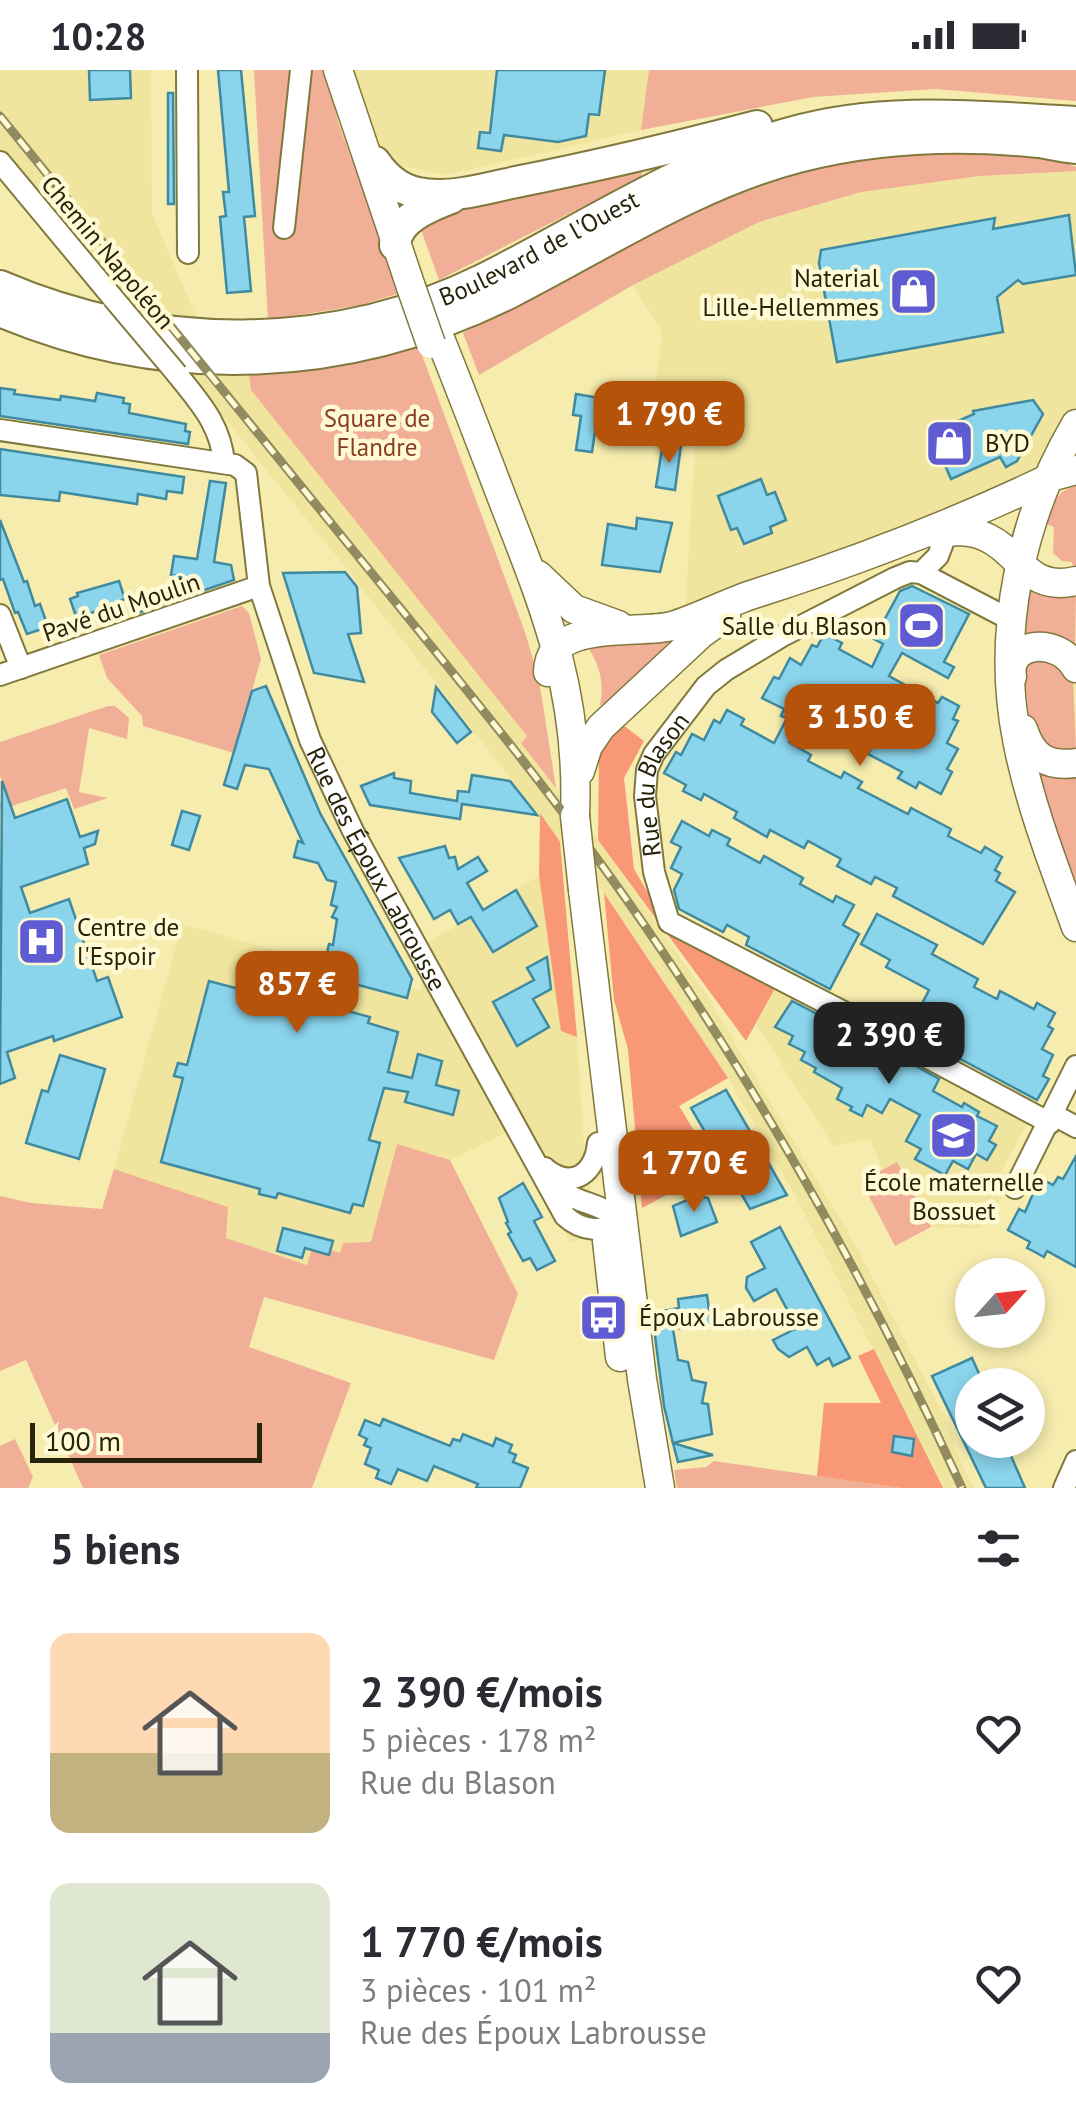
<!DOCTYPE html>
<html lang="fr">
<meta charset="utf-8">
<style>
body{margin:0;font-family:"PT Sans",sans-serif;background:#f2f2f3;color:#2b2b33;height:100vh;display:flex;flex-direction:column;font-size:38px;white-space:nowrap}
*{box-sizing:border-box;margin:0}
p{font-size:32px;color:#7c7c81}
.icon{flex:none;width:55px;height:55px;fill:none;stroke:currentColor;stroke-width:2;stroke-linecap:round;stroke-linejoin:round}
.map{position:relative;height:1418px;overflow:hidden}
.side{display:flex;flex-direction:column;background:#fff;flex:1}
.side>*{flex:none}
.needle{width:65px;rotate:63deg}
.controls{position:absolute;left:955px;top:1188px;display:grid;gap:20px}
.controls a{display:grid;place-items:center;width:90px;height:90px;border-radius:50%;background:#fff;box-shadow:0 5px 15px #0003;font-size:50px}
.scale{position:absolute;left:30px;bottom:25px;width:232px;box-sizing:border-box;padding-left:10px;border:5px solid #28240b;border-top:0;font-size:28px;line-height:35px;white-space:nowrap;color:#28240b;-webkit-text-stroke:8px #fff9d4;paint-order:stroke}
.price{position:absolute;translate:-50% -85px;padding:0 22px;border-radius:20px;background:#b45309;color:#fff;font-size:32px;line-height:65px;filter:drop-shadow(0 2px 5px #0008)}
.price::after{content:'';position:absolute;left:50%;top:60px;width:30px;height:22px;margin-left:-15px;background:inherit;clip-path:polygon(0 0,100% 0,50% 100%)}
.price.on{background:#222;color:#fff}
ul{padding:0;list-style:none}
li{display:flex;align-items:center;gap:30px;height:250px;padding:0 50px}
li span{display:grid;place-items:center;flex:none;width:280px;height:200px;border-radius:20px;color:#555}
li>.icon{margin-inline-start:auto}
span .icon{width:120px;height:120px;fill:#fffc;stroke-width:1}
li b{font-size:42px}
h2{display:flex;justify-content:space-between;align-items:center;height:120px;padding:0 50px;font-size:42px}
.status{display:flex;justify-content:space-between;align-items:center;height:70px;padding:0 50px;background:#fff;direction:ltr}
.status svg{height:28px;fill:currentColor}
.map>svg:first-child{display:block}
.built{fill:#f0e59e}
.green{fill:#f2af97}
.forest{fill:#f89876}
.building{fill:#8ad4ec;stroke:#408aa0;stroke-width:2.5}
.lines{fill:none;stroke-linecap:round;stroke-linejoin:round}
.street-tunnel{stroke:#cdc48d;stroke-width:20;stroke-dasharray:20 10;stroke-linecap:butt}
.street-casing{stroke:#81783d;stroke-width:24}
.secondary-casing{stroke:#81783d;stroke-width:31}
.primary-casing{stroke:#81783d;stroke-width:34}
.street{stroke:#fff;stroke-width:20}
.secondary{stroke:#fff;stroke-width:28}
.primary{stroke:#fff;stroke-width:30}
.rail-casing{stroke:#928b5f;stroke-width:9}
.rail{stroke:#fff9d4;stroke-width:5;stroke-dasharray:15;stroke-linecap:butt}
.street-bridge-casing{stroke:#81783d;stroke-width:24;stroke-linecap:butt}
.secondary-bridge-casing{stroke:#81783d;stroke-width:31;stroke-linecap:butt}
.street-bridge{stroke:#fff;stroke-width:20}
.secondary-bridge{stroke:#fff;stroke-width:28}
.labels{text-anchor:middle;stroke-width:9;stroke-linejoin:round;paint-order:stroke}
.street-label{font-size:25px;fill:#28240b;stroke:#fff9d4}
.poi-label{font-size:25px;fill:#28240b;stroke:#fff9d4;text-anchor:start}
.park-label{font-size:25px;fill:#893d21;stroke:#fff9d4}
</style>
<div class="status"><b>10:28</b><svg viewBox="0 0 49 12"><path d="M0 12V9h3v3zM5 12V6h3v6zM10 12V3h3v9zM15 12V0h3v12zM26 1h20v11H26zM47 4h2v5h-2z"/></svg></div>
<div class="map">
<svg width="1076" height="1418" viewBox="0 0 1076 1418">
<rect width="100%" height="100%" fill="#f6ecae"/>
<!-- built -->
<g class="built">
<path d="M0,0h151l1,143 43,101 54,60 2,16 268,336 8,10 -6,7 77,97 111,159 146,245 98,189 1,14 20,41h-31l-145,-287 -70,-123 -124,-185 -44,-51 -214,-274 -234,-289 -44,-52 -20,2 -48,-58z"/>
<path d="M352,0h297l-8,60 -195,45 -64,-13z"/>
<path d="M1076,101v238l-40,62 -27,17 -324,123 11,-177 -45,-2 11,-99 -29,-48 126,-63 102,-30 119,-16z"/>
<path d="M539,806l22,154 16,7 7,112 13,86 -27,7 -59,-112 -61,30 -53,-15 -26,98h-28l-3,10 -32,12 -82,-27 1,-31 -113,-38 68,-245 239,67 3,-46z"/>
<path d="M778,913l251,137 -39,72 11,6 -19,30 -51,-1 -34,-64 -14,7 -13,-31 -37,7 -77,-122z"/>
</g>
<!-- green -->
<g class="green">
<path d="M254,0h71l13,52 62,171 -39,12 -93,15z"/>
<path d="M649,0h427v31l-141,-12 -122,8 -172,33z"/>
<path d="M1035,82l41,15v4l-96,5 -119,16 -102,30 -126,63 -154,90 -16,-42c132,-70 262,-152 412,-176 46,-8 111,-4 160,-5z"/>
<path d="M644,94l-3,13 -202,103 -21,-59 40,-16z"/>
<path d="M418,274l107,288 14,48 17,108 -35,-45 6,-7 -8,-10 -268,-336 -2,-16 94,-10z"/>
<path d="M1076,416v82l-3,1 -1,-7 -10,-1 -9,-8 1,-26 -7,-3c5,-19 8,-33 29,-38z"/>
<path d="M1026,508l43,9 7,11 -1,48 -51,-6z"/>
<path d="M242,536l7,7 12,46 -27,94 -91,-27 -1,-10 -35,-38 -8,-23z"/>
<path d="M696,555l-86,78 -10,2c5,-24 -1,-41 -14,-61z"/>
<path d="M1044,580l29,28 3,71 -17,10 -28,-23 -7,-68z"/>
<path d="M108,636h7l14,12 -2,21 -38,-11 -10,64 29,6 -34,11 -8,-21 -66,22v-7l8,-3 -8,-25v-33z"/>
<path d="M1037,694l39,9v125l-38,-108z"/>
<path d="M397,1074l53,16 68,134 -24,66 -230,-63 -15,50 102,36 -39,105h-229l-57,-128 -26,11v-175l31,7 71,6 12,-40 114,38 -2,31 81,27 6,-20 27,8 3,-10 28,-1z"/>
<path d="M897,1092l34,65 -36,19 -34,-65z"/>
<path d="M15,1369l18,38 -5,11h-28v-42z"/>
<path d="M714,1391l187,27h-224l-3,-18 32,-3z"/>
</g>
<!-- forest -->
<g class="forest">
<path d="M619,652l25,19 -20,37 10,91 32,55 112,59 -32,58 -148,-201 1,-89z"/>
<path d="M540,743l20,29 17,195 -16,-6 -22,-155z"/>
<path d="M604,823l124,185 -49,28 38,62 -75,40 -14,-159 -14,-49z"/>
<path d="M874,1279l69,139h-42l-84,-12 7,-73h57l-23,-47z"/>
</g>
<!-- building -->
<g class="building">
<path d="M89,0h41l1,28 -41,2z"/>
<path d="M218,0h23l14,146 -11,1 7,74 -24,2 -7,-76 6,-1 -3,-24h6z"/>
<path d="M497,0h108l-6,45 -10,-1 -3,22 -28,6 -54,-7 -3,16 -23,-3 2,-16 10,1z"/>
<path d="M168,23h5l1,111h-6z"/>
<path d="M1069,145l7,60 -53,9 -5,-4 -21,17 6,35 -166,30 -18,-99 2,-13 174,-32 -2,11z"/>
<path d="M0,318l15,2 -1,4 46,6 1,-4 34,5 2,-8 27,5 -1,5 7,1 -1,9 57,11 -1,7 5,1 -2,12 -188,-28z"/>
<path d="M576,324l24,4 -8,54 -16,-2 5,-34 -8,-1z"/>
<path d="M1033,330l10,14 -26,47 -11,6 -6,-10 -49,22 -20,-46 43,-19 -1,-3z"/>
<path d="M663,372l18,3 -6,45 -19,-3z"/>
<path d="M0,379l184,28 -2,16 -15,-2 -1,8 -28,-5 -1,10 -77,-12 -1,9 -59,-6z"/>
<path d="M761,409l6,16 8,-3 11,28 -16,7 2,6 -28,11 -7,-16 -6,2 -13,-34z"/>
<path d="M210,411l16,2 -12,79 17,3 3,15 -96,33 -1,-12 62,-21 -28,-5 3,-19 23,3z"/>
<path d="M637,448l35,5 -12,49 -58,-7 6,-41 28,5z"/>
<path d="M0,450l24,62 3,-1 8,25 5,-2 6,17 -4,1 3,6 -18,6 -9,-22 -3,1 -12,-34 -3,1z"/>
<path d="M345,502l12,15 4,46 -13,1 16,48 -50,-9 -31,-100z"/>
<path d="M119,511l6,18 -48,20 -7,-20 8,-3 -1,-3z"/>
<path d="M912,516l57,28 -25,48 10,5 -6,11 -46,-25 -13,23 49,27 4,-6 17,9 -6,13 5,2 -11,22 11,6 -11,20 5,3 -11,22 -22,-12 -3,6 -18,-10 4,-6 -34,-18 3,-6 -32,-18 -4,7 -34,-19 -12,24 22,13 -3,6 33,17 3,-6 18,10 -4,6 50,26 3,-6 40,21 -3,7 33,17 4,-6 17,10 -7,13 5,3 -4,8 19,11 -32,52 -90,-48 4,-8 -22,-11 -4,7 -34,-18 4,-7 -33,-18 -4,7 -34,-18 -3,7 -33,-19 3,-6 -33,-18 -3,6 -18,-9 3,-6 -22,-12 12,-21 5,3 11,-21 12,6 10,-20 6,3 7,-13 17,9 -3,6 33,18 13,-25 -6,-2 3,-7 -22,-11 12,-21 5,2 11,-21 11,7 11,-20 5,2 7,-13 18,9 -3,6 33,18 11,-23 -9,-5 26,-48z"/>
<path d="M266,616l54,127 92,166 -5,19 -71,-19 -7,27 41,11 -2,6 30,9 -10,40 24,6 6,-24 24,7 -6,24 23,6 -6,24 -48,-13 3,-10 -24,-4 -15,52 11,3 -17,63 -10,-2 -3,9 -72,-20 -2,5 -17,-4 1,-5 -99,-27 22,-84 -9,-2 4,-13 9,2 22,-84 105,28 15,-65 4,1 4,-26 -5,-2 5,-10 -6,-2 5,-23 -9,-2 -9,-17 -24,-6 4,-16 5,2 -34,-74 -24,-4 -8,24 -13,-4 28,-94z"/>
<path d="M436,617l35,45 -14,11 -25,-31z"/>
<path d="M394,703v5l17,3 -1,12 47,8 1,-10 11,1 3,-17 38,6 27,34 -75,-11 -2,15 -90,-14 -9,-19z"/>
<path d="M2,711l13,37 52,-19 13,38 18,-6 -3,13 -11,4 4,16 -67,23 9,26 39,-14 28,82 11,-4 14,40 -68,24 -1,-5 -46,16 8,26 -15,6z"/>
<path d="M182,741l18,5 -11,34 -17,-5z"/>
<path d="M682,751l27,15 3,-6 18,9 -3,6 33,18 4,-7 39,22 -3,6 33,18 3,-6 18,9 -11,20 16,9 -29,55 -84,-44 3,-8 -22,-12 -4,7 -44,-23 -5,-19 8,-16 -11,-6 10,-21 -10,-5z"/>
<path d="M445,776l4,12 6,-1 3,12 20,-12 9,14 -20,12 16,27 33,-20 21,36 -44,26 -22,-35 -13,7 -8,-14 -16,9 -35,-61z"/>
<path d="M877,844l60,31 -5,9 46,25 -4,8 23,12 3,-8 34,18 3,-6 18,10 -7,13 5,3 -11,20 11,6 -10,21 6,3 -12,21 -129,-69 21,-41 -43,-23 4,-7 -29,-16z"/>
<path d="M547,887l4,32 -18,10 16,28 -32,19 -24,-44 41,-22 -7,-12z"/>
<path d="M792,931l62,32 12,-1 6,-11 20,11 -6,10 3,9 50,28 -6,12 29,16 2,-4 15,9 -2,4 20,10 -8,15 7,4 -9,15 -11,-6 -8,15 -15,-8 -8,14 -30,-16 6,-10 -15,-8 14,-26 -30,-16 -8,14 -15,-8 -5,11 -12,-6 2,-3 -15,-8 5,-11 -28,-16 2,-4 -15,-8 4,-8 -16,-8 4,-8 -18,-9z"/>
<path d="M60,985l45,14 -26,90 -53,-16 16,-53 6,2z"/>
<path d="M726,1020l61,105 -37,14 -59,-101z"/>
<path d="M1076,1086v111l-29,-16 -3,6 -11,-6 -6,-3 3,-6 -22,-12 11,-21 6,3 15,-34 13,7 5,-8 5,2z"/>
<path d="M523,1113l19,34 -8,4 21,40 -18,9 -7,-12 -7,3 -15,-27 3,-2 -5,-9 2,-1 -9,-24z"/>
<path d="M697,1126l11,2 9,24 -36,14 -8,-30z"/>
<path d="M780,1157l70,131 -17,8 -4,-8 -12,7 -10,-18 -18,10 -11,-8 -5,-9 24,-12 -21,-39 -22,12 -8,-13 1,-11 18,-9 -14,-26z"/>
<path d="M283,1158l50,13 -4,14 -24,-7 -3,10 -25,-7z"/>
<path d="M707,1225l4,29 -38,5 5,31 10,2 4,18 14,3 -4,20 6,1 4,30 -39,9 -9,-37 -12,-93 27,-5 -1,-9z"/>
<path d="M972,1288l12,27h-12v55h32l21,48h-39l-54,-112z"/>
<path d="M383,1349l67,27 3,-7 7,2 3,-7 30,12 3,-8 16,7 -3,7 7,3 -3,7 15,6 -8,20h-44l2,-4 -44,-18 -7,15 -29,-12 -7,15 -15,-6 3,-8 -14,-6 6,-16 -7,-3 3,-6 -8,-4 6,-15 15,6z"/>
<path d="M894,1366l20,3 -2,17 -20,-4z"/>
<path d="M673,1373l40,12 -35,7z"/>
</g>
<g class="lines">
<!-- street-tunnel -->
<path class="street-tunnel" d="M859,950l41,23"/>
<defs>
<g id="street">
<path d="M187,0l1,183"/>
<path d="M0,92l113,136"/>
<path d="M284,158l17,-158"/>
<path d="M177,304c23,29 44,51 47,89"/>
<path id="s1" d="M0,360l235,35 11,8 13,113 51,154 43,91 212,385c16,15 40,18 57,4 -36,-26 -50,-9 -77,-52"/>
<path d="M921,503l92,48"/>
<path d="M0,545l21,53"/>
<path d="M0,605l259,-89"/>
<path id="s2" d="M859,950l-190,-98 -15,-50 -9,-76 2,-26 7,-16 52,-68 20,-16 58,-35 111,-57 15,-6 11,1 17,-17 9,-24"/>
<path d="M900,973l150,80"/>
<path d="M1054,1045l22,12"/>
<path d="M547,1100c27,20 48,2 51,-27"/>
<path d="M1015,1118l61,-122"/>
<path d="M1064,1418l12,-27"/>
</g>
<g id="secondary">
<path d="M338,0l73,217"/>
<path d="M441,271c21,52 41,105 61,157 44,113 78,194 73,318"/>
<path d="M1076,354c-55,93 -80,208 -59,315 12,64 37,127 59,188"/>
<path d="M933,463c19,-2 37,-4 55,5 33,16 40,54 88,43"/>
<path d="M538,505l36,34 44,16"/>
<path d="M548,602c1,-54 91,-37 124,-46 29,-9 56,-24 85,-33 101,-32 201,-71 297,-117l22,-6"/>
<path d="M1012,607c-6,-37 47,-40 64,-9"/>
<path d="M1023,659c9,28 24,38 53,34"/>
<path d="M580,701l8,-25 13,-19 101,-94 24,-17"/>
<path d="M583,820l59,489 18,109"/>
<path d="M607,1171l13,116"/>
</g>
<g id="primary">
<path d="M375,92c12,18 28,30 50,32 30,4 62,-6 91,-12 81,-16 161,-35 241,-56"/>
<path d="M395,175c1,-26 35,-39 56,-47"/>
<path id="s3" d="M0,216c154,66 332,68 484,-7 100,-50 198,-116 306,-146 94,-27 190,-16 286,-11"/>
<path d="M0,241c167,71 350,62 511,-19 94,-48 184,-108 287,-135 77,-20 162,-23 241,-15 12,2 24,5 37,6"/>
</g>
</defs>
<!-- street casing -->
<use href="#street" class="street-casing"/>
<!-- secondary casing -->
<use href="#secondary" class="secondary-casing"/>
<!-- primary casing -->
<use href="#primary" class="primary-casing"/>
<!-- street -->
<use href="#street" class="street"/>
<!-- secondary -->
<use href="#secondary" class="secondary"/>
<!-- primary -->
<use href="#primary" class="primary"/>
<defs>
<path id="rail" d="M0,46c119,147 238,293 357,439 100,123 201,244 290,374 122,177 226,364 315,559"/>
</defs>
<!-- rail casing -->
<use href="#rail" class="rail-casing"/>
<!-- rail -->
<use href="#rail" class="rail"/>
<defs>
<path id="street-bridge" d="M113,228l64,76"/>
<g id="secondary-bridge">
<path d="M411,217l20,57"/>
<path d="M575,746l8,74"/>
</g>
</defs>
<!-- street-bridge casing -->
<use href="#street-bridge" class="street-bridge-casing"/>
<!-- secondary-bridge casing -->
<use href="#secondary-bridge" class="secondary-bridge-casing"/>
<!-- street-bridge -->
<use href="#street-bridge" class="street-bridge"/>
<!-- secondary-bridge -->
<use href="#secondary-bridge" class="secondary-bridge"/>
</g>
<!-- icons -->
<defs>
<symbol id="shop-square" viewBox="-11 -11 22 22"><rect x="-9" y="-9" width="18" height="18" rx="4" fill="#5f5bd3" stroke="#fff9d4"/><path d="M-5-2.5h2.3a2.7 3.5 0 0 1 5.4 0H5L5.5 6h-11ZM-1.5-2.5h3a1.5 2.3 0 0 0-3 0Z" fill="#fff"/></symbol>
<symbol id="stadium-square" viewBox="-11 -11 22 22"><rect x="-9" y="-9" width="18" height="18" rx="4" fill="#5f5bd3" stroke="#fff9d4"/><path d="M0-5a6.5 5 0 1 0 0 10a6.5 5 0 1 0 0-10ZM-3.5-1.8h7v3.6h-7Z" fill="#fff"/></symbol>
<symbol id="hospital-square" viewBox="-11 -11 22 22"><rect x="-9" y="-9" width="18" height="18" rx="4" fill="#5f5bd3" stroke="#fff9d4"/><path d="M-5-5h3v3.5h4V-5h3V5h-3V1.5h-4V5h-3Z" fill="#fff"/></symbol>
<symbol id="school-square" viewBox="-11 -11 22 22"><rect x="-9" y="-9" width="18" height="18" rx="4" fill="#5f5bd3" stroke="#fff9d4"/><path d="M0-5L7-2L0 1L-7-2ZM-4 1L0 2.5L4 1V4Q0 6-4 4Z" fill="#fff"/></symbol>
<symbol id="bus-square" viewBox="-11 -11 22 22"><rect x="-9" y="-9" width="18" height="18" rx="4" fill="#5f5bd3" stroke="#fff9d4"/><path d="M-5-6H5V4H4V6H2V4H-2V6H-4V4H-5ZM-3.5-4V0h7V-4ZM-3.5 1.2v1.5H-2V1.2ZM2 1.2v1.5H3.5V1.2Z" fill="#fff"/></symbol>
</defs>
<g fill-rule="evenodd">
<use href="#shop-square" x="886" y="194" width="55" height="55"/>
<use href="#shop-square" x="922" y="346" width="55" height="55"/>
<use href="#stadium-square" x="894" y="528" width="55" height="55"/>
<use href="#hospital-square" x="14" y="844" width="55" height="55"/>
<use href="#school-square" x="926" y="1038" width="55" height="55"/>
<use href="#bus-square" x="576" y="1220" width="55" height="55"/>
</g>
<g class="labels">
<!-- street labels -->
<g class="street-label">
<text dy="9" stroke="none"><textPath href="#s3" startOffset="562">Boulevard de l'Ouest</textPath></text>
<text transform="translate(108 182) rotate(50)" y="9">Chemin Napoléon</text>
<text transform="translate(121 537) rotate(-19)" y="9">Pavé du Moulin</text>
<text dy="9" stroke="none"><textPath href="#s2" startOffset="358">Rue du Blason</textPath></text>
<text dy="9" stroke="none"><textPath href="#s1" startOffset="672">Rue des Époux Labrousse</textPath></text>
</g>
<!-- poi labels -->
<g class="poi-label">
<text x="879" y="217" text-anchor="end">Naterial<tspan x="879" dy="29">Lille-Hellemmes</tspan></text>
<text x="985" y="382">BYD</text>
<text x="887" y="565" text-anchor="end">Salle du Blason</text>
<text x="77" y="866">Centre de<tspan x="77" dy="29">l'Espoir</tspan></text>
<text x="954" y="1121" text-anchor="middle">École maternelle<tspan x="954" dy="29">Bossuet</tspan></text>
<text x="639" y="1256">Époux Labrousse</text>
</g>
<!-- park labels -->
<g class="park-label">
<text x="377" y="357">Square de<tspan x="377" dy="29">Flandre</tspan></text>
</g>
</g>
</svg>
<div class="controls">
<a><svg class="needle" viewBox="-14 -14 28 28"><path d="M0-13l5 13h-10z" fill="#e53935"/><path d="M0 13l5-13h-10z" fill="#7c7c81"/></svg></a>
<a><svg class="icon" aria-label="layers" viewBox="0 0 24 24"><path d="M12 4l9 5-9 5-9-5zM3 14l9 5 9-5"/></svg></a>
</div>
<div class="scale">100 m</div>
<b class="price" style="left:669px;top:396px">1 790 €</b>
<b class="price" style="left:860px;top:699px">3 150 €</b>
<b class="price" style="left:297px;top:966px">857 €</b>
<b class="price on" style="left:889px;top:1017px">2 390 €</b>
<b class="price" style="left:694px;top:1145px">1 770 €</b>
</div>
<section class="side">
<h2>5 biens<svg class="icon" aria-label="filters" viewBox="0 0 24 24"><path d="M4 7h16M4 17h16"/><circle cx="9" cy="7" r="2"/><circle cx="15" cy="17" r="2"/></svg></h2>
<ul>
<li><span style="background:linear-gradient(#ffd9b3 60%,#c2b280 0)"><svg class="icon" aria-label="home" viewBox="0 0 24 24"><path d="M3 11l9-7 9 7M6 9v11h12V9"/></svg></span><div><b>2 390 €/mois</b><p>5 pièces · 178 m²</p><p>Rue du Blason</p></div><svg class="icon" aria-label="heart" viewBox="0 0 24 24"><path d="M12 20l-8-8c-3-5 5-10 8-4 3-6 11-1 8 4z"/></svg></li>
<li><span style="background:linear-gradient(#dfe7d0 75%,#9aa5b1 0)"><svg class="icon" aria-label="home" viewBox="0 0 24 24"><path d="M3 11l9-7 9 7M6 9v11h12V9"/></svg></span><div><b>1 770 €/mois</b><p>3 pièces · 101 m²</p><p>Rue des Époux Labrousse</p></div><svg class="icon" aria-label="heart" viewBox="0 0 24 24"><path d="M12 20l-8-8c-3-5 5-10 8-4 3-6 11-1 8 4z"/></svg></li>
</ul>
</section>
